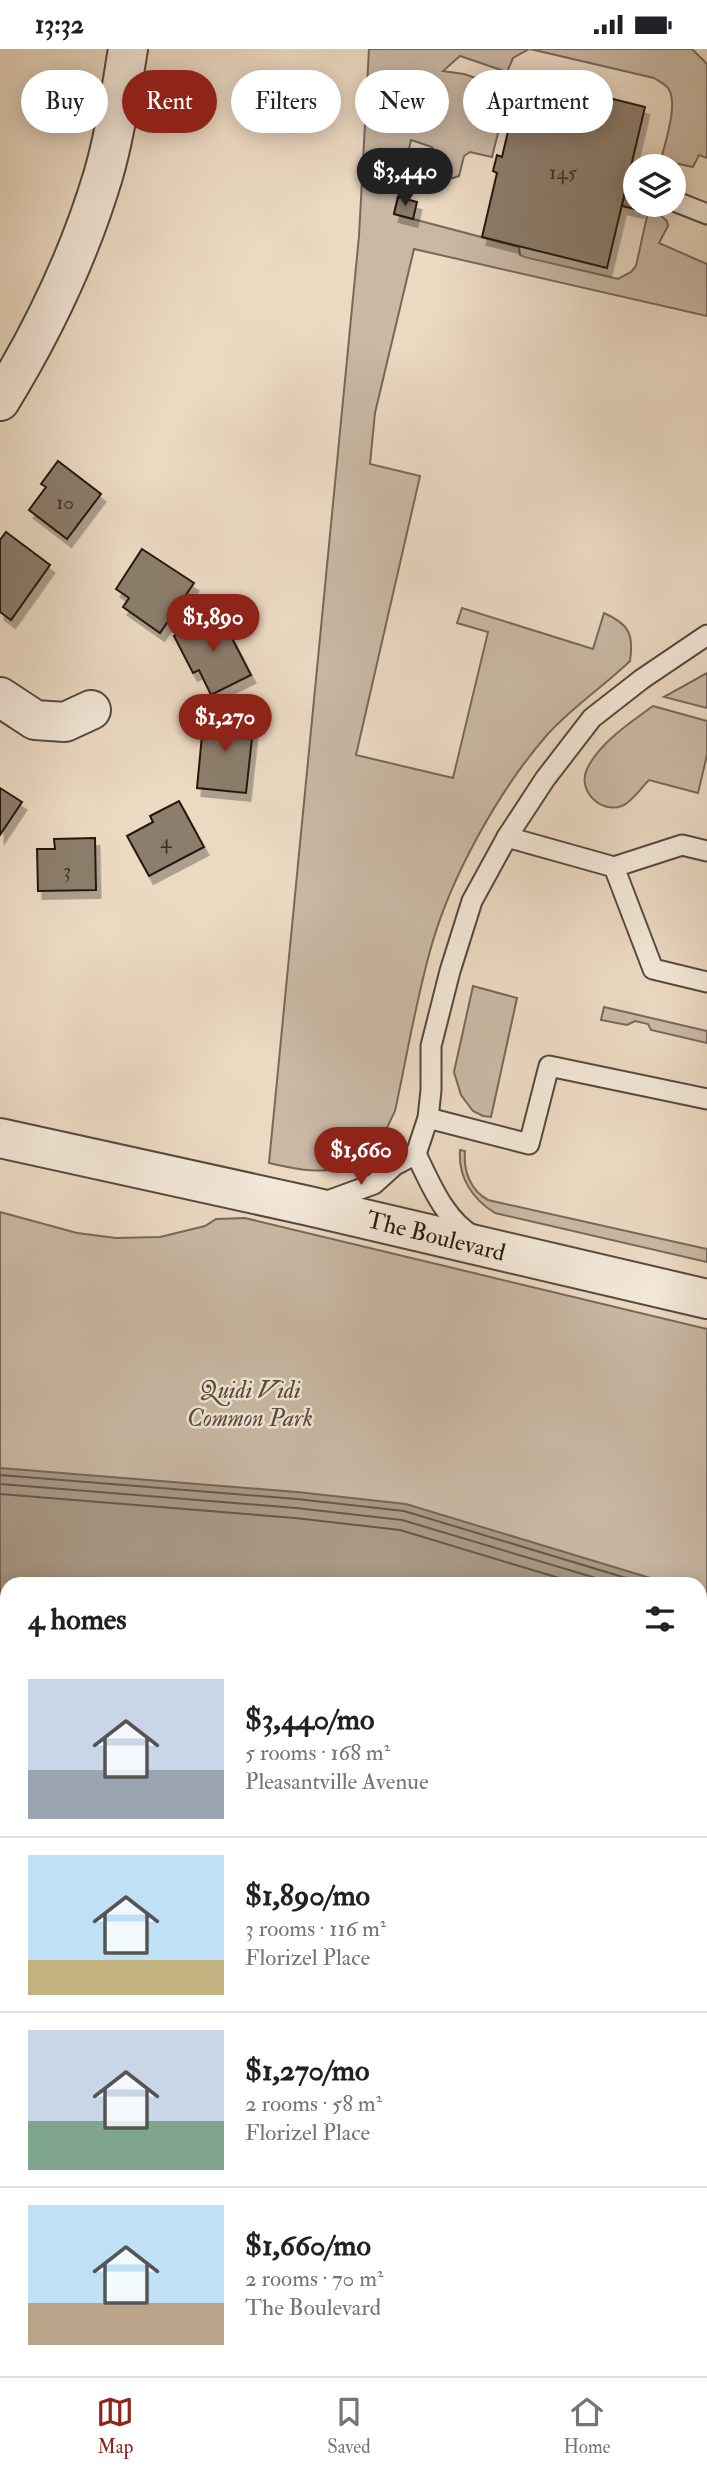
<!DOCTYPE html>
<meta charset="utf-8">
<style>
body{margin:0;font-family:"IM FELL Double Pica",serif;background:#f6f6f6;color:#202124;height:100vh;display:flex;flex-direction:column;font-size:26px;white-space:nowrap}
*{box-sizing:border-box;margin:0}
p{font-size:23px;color:#757577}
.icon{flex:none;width:38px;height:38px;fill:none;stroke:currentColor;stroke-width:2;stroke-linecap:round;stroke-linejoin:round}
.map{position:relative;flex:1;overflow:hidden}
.details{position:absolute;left:0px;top:1528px;width:707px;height:800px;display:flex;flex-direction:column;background:#fff;border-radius:21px 21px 0 0;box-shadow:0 4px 18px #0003}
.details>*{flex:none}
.banner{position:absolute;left:21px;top:21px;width:665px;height:63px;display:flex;gap:14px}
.fabs{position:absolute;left:623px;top:105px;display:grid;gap:14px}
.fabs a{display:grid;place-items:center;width:63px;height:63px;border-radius:50%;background:#fff;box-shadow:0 4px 18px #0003;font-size:35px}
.price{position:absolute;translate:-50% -60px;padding:0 16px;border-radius:24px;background:#8f2418;color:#fff;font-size:23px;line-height:46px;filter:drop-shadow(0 2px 4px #0008)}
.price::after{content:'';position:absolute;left:50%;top:42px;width:21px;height:16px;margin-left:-10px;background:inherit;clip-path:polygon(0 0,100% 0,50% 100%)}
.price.current{background:#222;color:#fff}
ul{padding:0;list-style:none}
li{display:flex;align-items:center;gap:21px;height:175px;padding:0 28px}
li+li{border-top:2px solid #e0e0e0}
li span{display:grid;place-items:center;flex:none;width:196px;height:140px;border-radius:0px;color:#555}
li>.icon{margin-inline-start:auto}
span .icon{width:84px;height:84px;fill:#fffc;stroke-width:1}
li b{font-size:30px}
h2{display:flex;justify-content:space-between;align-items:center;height:84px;padding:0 28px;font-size:30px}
.chip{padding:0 24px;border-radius:32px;background:#fff;box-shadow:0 4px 18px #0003;font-size:24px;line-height:63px}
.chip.current{background:#8f2418;color:#fff}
.status{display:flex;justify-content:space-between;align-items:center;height:49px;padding:0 35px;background:#fff;direction:ltr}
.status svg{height:19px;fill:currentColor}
.dock{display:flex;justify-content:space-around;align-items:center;height:98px;border-top:2px solid #e0e0e0;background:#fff;font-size:19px;color:#757577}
.dock a{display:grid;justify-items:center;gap:4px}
.dock .current{color:#8f2418}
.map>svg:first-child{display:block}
.green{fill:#c9b8a4;stroke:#77685a;stroke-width:2;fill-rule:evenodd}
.water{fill:#a89885;stroke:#746556;stroke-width:2}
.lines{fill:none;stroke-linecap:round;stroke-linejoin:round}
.shore{stroke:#66584a;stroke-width:2}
.building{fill:#8c7d6c;stroke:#25190f;stroke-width:2;filter:url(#shadow)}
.service-casing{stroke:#56493c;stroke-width:23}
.minor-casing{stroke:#56493c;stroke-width:42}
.tertiary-casing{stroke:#56493c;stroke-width:42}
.service{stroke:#f2e6d7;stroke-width:19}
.minor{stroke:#f2e6d7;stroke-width:38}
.tertiary{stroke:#f2e6d7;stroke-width:38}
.labels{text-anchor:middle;stroke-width:5;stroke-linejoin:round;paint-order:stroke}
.number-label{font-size:21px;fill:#3f3226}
.street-label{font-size:24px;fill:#25190f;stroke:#f2e6d7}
.park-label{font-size:24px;font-style:italic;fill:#56493c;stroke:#f2e6d7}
</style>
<div class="status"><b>13:32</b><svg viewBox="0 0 49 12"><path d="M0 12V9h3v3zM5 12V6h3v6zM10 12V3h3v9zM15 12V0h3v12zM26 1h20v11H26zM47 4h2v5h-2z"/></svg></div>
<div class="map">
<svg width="707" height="2327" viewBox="0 0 707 2327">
<defs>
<filter id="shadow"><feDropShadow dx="4.5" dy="8" stdDeviation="0" flood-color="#0004"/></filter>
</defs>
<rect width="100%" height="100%" fill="#ebd9c2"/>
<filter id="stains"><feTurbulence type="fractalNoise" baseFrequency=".00286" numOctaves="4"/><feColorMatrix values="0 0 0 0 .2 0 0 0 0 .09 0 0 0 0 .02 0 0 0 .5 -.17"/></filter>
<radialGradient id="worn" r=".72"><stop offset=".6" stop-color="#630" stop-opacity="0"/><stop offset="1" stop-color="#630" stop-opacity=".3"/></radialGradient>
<!-- green -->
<g class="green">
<path d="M369,0h160l-16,9 -6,14 -47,-16 -17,15 21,3 45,15 -17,68 -22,-5 -6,4 -5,20c-6,3 -10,3 -17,2 -14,-4 -8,-20 -10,-31l-21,-7 -17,74 125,33 1,8 5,2 93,22 13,-7 5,-6 12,-54 13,4 6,5 1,5 -9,17 48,21v52l-293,-67 -39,164 -5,51 50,12 -64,279 97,23 35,-146 -31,-9 5,-15 131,41 11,-36c25,11 30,21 26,48 -27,26 -58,46 -83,74 -48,55 -95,140 -115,209 -16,55 -25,112 -37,167l-10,21 -6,-2c-23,50 -64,44 -110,33l90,-927z"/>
<path d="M530,0h162l15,15v94l-8,-3 -6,12 -32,-7c4,-18 18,-57 7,-72 -3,-4 -9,-7 -14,-10z"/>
<path d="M707,624v35l-43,-11z"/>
<path d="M653,657l54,15v34l-9,38 -49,-13c-8,8 -17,22 -27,26 -22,8 -45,-16 -35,-37 12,-26 44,-47 66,-63z"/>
<path d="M473,937l44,12 -26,119 -8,-1 -10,-5 -12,-16 -7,-23z"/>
<path d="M604,958l103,24v12l-56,-13 -3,-6 -13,-3 -8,4 -26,-5z"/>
<path d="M460,1101l5,1c-2,20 6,40 23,49l219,49v13l-212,-49c-23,-14 -37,-36 -35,-63z"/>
<path d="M0,1163l77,21 39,5 44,-1 45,-11 11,-7 29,-1 462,111v1047h-707zM7,1535h693v785h-693z"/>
</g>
<!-- water -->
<path class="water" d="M0,1419l297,24 109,12 264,80h-663v785h693v-776l7,2v781h-707z"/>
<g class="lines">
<!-- shore -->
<g class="shore">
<path d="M0,1426l297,24 107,12 242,73"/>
<path d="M0,1435l296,24 106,12 214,64"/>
<path d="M0,1445l295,24 105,12 179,54"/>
</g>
</g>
<!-- building -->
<g class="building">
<path d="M521,27l124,31 -38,161 -125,-31 15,-64 -4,-2 4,-16 5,2z"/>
<path d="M630,123l5,1v32h6l-2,5 -17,-4z"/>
<path d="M398,148l19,5 -4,17 -19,-5z"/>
<path d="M58,412l43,33 -34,45 -38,-29 17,-23 -5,-3z"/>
<path d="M6,483l44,33 -39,55 -11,-8v-72z"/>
<path d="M142,500l52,34 -34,50 -37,-26 6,-9 -13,-9z"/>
<path d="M219,564l32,62 -40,20 -12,-25 -6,3 -19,-37z"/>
<path d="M204,665l50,6 -8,73 -49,-5z"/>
<path d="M0,739l22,14 -22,33z"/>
<path d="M179,752l25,46 -55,29 -22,-40 26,-14 -3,-6z"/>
<path d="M95,789l1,52 -58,1 -1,-42h18l-1,-10z"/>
</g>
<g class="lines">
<defs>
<g id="service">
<path d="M674,152l33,13"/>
<path d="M507,788l107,30 39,102 54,13"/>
<path d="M614,818l68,-22 25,6"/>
<path d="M428,1069l101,26 20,-78 158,33"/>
<path d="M322,1154l52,-19 21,-19 21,-11"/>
<path d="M475,1188c-30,-16 -45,-54 -59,-83l12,-36 3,-28v-44l19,-75 22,-70 35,-64 38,-58 47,-61 50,-39 65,-44"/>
</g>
<g id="minor">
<path d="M0,352c43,-70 79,-145 103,-225 12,-41 18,-85 25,-127"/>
<path d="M0,648l35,23 30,2 26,-12"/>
</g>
<path id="tertiary" d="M0,1089l309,68 398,93"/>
</defs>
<!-- service casing -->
<use href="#service" class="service-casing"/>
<!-- minor casing -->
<use href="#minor" class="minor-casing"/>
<!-- tertiary casing -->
<use href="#tertiary" class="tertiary-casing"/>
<!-- service -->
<use href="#service" class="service"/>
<!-- minor -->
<use href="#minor" class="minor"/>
<!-- tertiary -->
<use href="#tertiary" class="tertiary"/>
</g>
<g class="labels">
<!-- number labels -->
<g class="number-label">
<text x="563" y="130">145</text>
<text x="65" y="460">10</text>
<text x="166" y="799">4</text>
<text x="67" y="828">3</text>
</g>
<!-- street labels -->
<g class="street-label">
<text transform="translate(436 1187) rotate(14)" y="8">The Boulevard</text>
</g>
<!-- park labels -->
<g class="park-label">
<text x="250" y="1349">Quidi Vidi<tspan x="250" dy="28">Common Park</tspan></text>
</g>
</g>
<rect width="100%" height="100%" filter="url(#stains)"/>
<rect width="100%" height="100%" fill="url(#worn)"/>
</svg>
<div class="fabs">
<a><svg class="icon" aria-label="layers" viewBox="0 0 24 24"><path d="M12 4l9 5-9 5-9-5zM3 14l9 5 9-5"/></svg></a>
</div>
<b class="price current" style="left:405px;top:159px">$3,440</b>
<b class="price" style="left:213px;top:605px">$1,890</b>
<b class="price" style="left:225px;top:705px">$1,270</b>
<b class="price" style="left:361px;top:1138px">$1,660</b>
<div class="banner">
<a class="chip">Buy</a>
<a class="chip current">Rent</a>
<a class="chip">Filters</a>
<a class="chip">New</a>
<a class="chip">Apartment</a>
</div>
<section class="details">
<h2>4 homes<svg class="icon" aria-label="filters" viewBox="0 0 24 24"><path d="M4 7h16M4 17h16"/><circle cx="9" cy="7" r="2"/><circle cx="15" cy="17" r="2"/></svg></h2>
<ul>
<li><span style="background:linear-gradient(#c9d6e8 65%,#9aa5b1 0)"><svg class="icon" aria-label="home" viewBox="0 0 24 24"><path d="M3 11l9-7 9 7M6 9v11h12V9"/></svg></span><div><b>$3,440/mo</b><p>5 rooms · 168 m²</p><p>Pleasantville Avenue</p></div></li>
<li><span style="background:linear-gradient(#bfe0f5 75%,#c2b280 0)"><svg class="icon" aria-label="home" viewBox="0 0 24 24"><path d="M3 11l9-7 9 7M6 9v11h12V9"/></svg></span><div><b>$1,890/mo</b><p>3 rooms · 116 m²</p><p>Florizel Place</p></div></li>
<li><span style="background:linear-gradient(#c9d6e8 65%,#7fa58c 0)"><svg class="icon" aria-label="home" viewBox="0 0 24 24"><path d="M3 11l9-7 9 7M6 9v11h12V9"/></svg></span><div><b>$1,270/mo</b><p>2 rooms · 58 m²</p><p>Florizel Place</p></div></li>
<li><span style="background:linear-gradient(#bfe0f5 70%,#b9a48a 0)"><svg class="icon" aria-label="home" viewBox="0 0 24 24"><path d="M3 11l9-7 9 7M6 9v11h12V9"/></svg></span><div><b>$1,660/mo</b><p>2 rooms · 70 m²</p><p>The Boulevard</p></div></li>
</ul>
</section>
</div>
<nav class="dock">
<a class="current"><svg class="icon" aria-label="map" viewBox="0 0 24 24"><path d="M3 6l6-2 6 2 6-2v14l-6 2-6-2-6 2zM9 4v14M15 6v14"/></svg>Map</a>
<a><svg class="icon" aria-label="saved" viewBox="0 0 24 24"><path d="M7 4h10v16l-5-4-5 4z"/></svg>Saved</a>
<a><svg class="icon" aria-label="home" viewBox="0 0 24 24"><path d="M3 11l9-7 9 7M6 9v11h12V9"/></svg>Home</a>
</nav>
